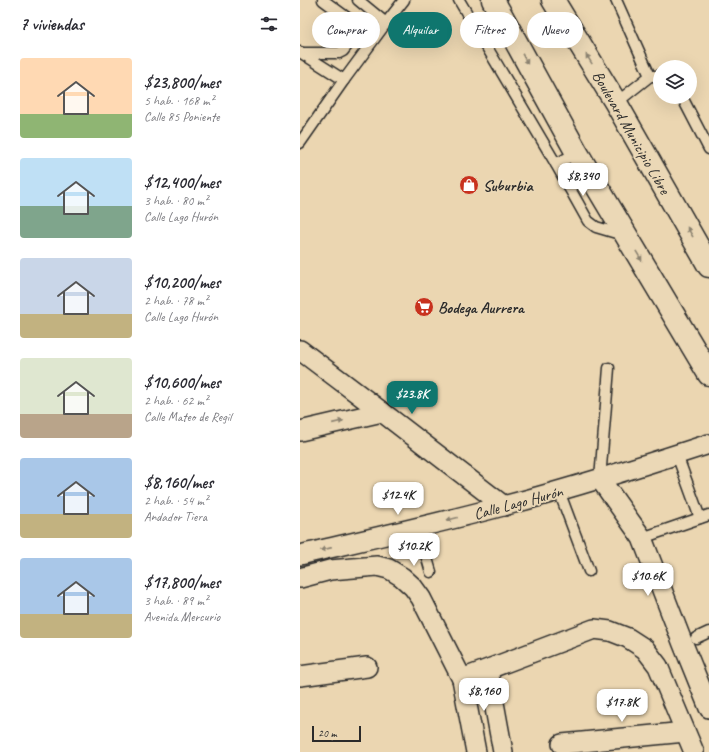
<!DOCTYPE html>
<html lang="es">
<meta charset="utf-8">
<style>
body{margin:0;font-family:Caveat,sans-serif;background:#f7f7f7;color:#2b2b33;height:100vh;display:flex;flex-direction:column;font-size:15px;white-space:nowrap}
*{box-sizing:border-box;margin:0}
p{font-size:13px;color:#7c7c81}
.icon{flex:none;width:22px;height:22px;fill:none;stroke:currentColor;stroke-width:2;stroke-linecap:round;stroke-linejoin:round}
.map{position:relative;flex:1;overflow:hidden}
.details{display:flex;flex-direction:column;background:#fff;width:300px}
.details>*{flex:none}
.banner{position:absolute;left:12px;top:12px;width:337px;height:36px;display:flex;gap:8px}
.buttons{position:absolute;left:353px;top:60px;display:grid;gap:8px}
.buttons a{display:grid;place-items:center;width:44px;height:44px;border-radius:50%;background:#fff;box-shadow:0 4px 16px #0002;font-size:20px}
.scale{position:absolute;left:12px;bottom:10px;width:49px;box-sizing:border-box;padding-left:4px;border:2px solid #2b2b2b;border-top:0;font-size:11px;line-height:14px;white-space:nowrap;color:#2b2b2b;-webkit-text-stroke:3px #ebd8b6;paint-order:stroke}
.price{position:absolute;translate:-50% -34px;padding:0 9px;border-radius:8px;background:#fff;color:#222;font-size:13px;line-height:26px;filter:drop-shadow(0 1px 2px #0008)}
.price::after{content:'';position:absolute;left:50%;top:24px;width:12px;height:9px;margin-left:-6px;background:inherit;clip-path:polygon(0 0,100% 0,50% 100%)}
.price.selected{background:#0f766e;color:#fff}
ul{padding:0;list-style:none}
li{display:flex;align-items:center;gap:12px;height:100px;padding:0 20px}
li span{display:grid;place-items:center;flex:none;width:112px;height:80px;border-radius:4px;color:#555}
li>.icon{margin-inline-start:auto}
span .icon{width:48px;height:48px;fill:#fffc;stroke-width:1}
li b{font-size:17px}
h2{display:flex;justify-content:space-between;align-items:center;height:48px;padding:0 20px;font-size:17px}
.chip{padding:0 14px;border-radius:18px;background:#fff;box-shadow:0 4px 16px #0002;font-size:14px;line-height:36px}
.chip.selected{background:#0f766e;color:#fff}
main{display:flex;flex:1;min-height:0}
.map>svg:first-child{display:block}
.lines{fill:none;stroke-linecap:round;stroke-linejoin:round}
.lane-casing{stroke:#2b2b2b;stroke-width:13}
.street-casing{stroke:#2b2b2b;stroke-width:22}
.secondary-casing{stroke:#2b2b2b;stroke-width:25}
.lane{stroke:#ebd8b6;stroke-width:10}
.street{stroke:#ebd8b6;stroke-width:19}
.secondary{stroke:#ebd8b6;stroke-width:22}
.oneway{fill:#8b8270}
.labels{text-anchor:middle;stroke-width:3.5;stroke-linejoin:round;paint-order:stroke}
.street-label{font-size:16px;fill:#2b2b2b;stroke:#ebd8b6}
.poi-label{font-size:16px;font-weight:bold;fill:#2b2b2b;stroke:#ebd8b6;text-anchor:start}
</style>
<main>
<section class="details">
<h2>7 viviendas<svg class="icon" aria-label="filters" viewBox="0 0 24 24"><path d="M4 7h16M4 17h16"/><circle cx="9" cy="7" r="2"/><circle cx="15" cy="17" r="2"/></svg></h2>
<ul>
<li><span style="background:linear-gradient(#ffd9b3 70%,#8fb573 0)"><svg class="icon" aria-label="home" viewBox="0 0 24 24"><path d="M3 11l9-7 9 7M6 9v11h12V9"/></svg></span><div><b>$23,800/mes</b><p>5 hab. · 168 m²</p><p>Calle 85 Poniente</p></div></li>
<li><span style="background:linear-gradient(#bfe0f5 60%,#7fa58c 0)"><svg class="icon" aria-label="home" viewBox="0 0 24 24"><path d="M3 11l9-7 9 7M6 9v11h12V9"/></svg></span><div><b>$12,400/mes</b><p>3 hab. · 80 m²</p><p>Calle Lago Hurón</p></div></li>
<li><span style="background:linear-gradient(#c9d6e8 70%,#c2b280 0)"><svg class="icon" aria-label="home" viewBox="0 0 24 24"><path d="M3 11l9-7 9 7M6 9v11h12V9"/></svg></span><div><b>$10,200/mes</b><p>2 hab. · 78 m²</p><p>Calle Lago Hurón</p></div></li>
<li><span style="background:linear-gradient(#dfe7d0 70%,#b9a48a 0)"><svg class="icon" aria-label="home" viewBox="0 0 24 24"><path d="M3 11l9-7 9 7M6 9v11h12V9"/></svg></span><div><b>$10,600/mes</b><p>2 hab. · 62 m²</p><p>Calle Mateo de Regil</p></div></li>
<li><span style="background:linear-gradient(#a9c7e8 70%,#c2b280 0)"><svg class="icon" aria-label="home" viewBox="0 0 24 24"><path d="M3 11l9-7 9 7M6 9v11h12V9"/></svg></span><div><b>$8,160/mes</b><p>2 hab. · 54 m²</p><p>Andador Tiera</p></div></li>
<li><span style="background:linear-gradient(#a9c7e8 70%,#c2b280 0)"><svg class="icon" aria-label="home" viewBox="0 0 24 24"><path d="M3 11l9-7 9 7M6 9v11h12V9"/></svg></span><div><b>$17,800/mes</b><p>3 hab. · 89 m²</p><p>Avenida Mercurio</p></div></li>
</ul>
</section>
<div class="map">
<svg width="409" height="752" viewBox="0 0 409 752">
<rect width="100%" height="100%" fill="#ebd6b1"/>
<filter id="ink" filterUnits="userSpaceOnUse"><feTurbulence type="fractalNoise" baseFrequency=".025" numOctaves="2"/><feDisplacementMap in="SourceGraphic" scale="8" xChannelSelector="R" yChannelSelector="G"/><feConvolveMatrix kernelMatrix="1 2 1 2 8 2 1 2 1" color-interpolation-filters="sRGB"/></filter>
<g filter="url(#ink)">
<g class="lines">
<defs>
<g id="lane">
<path d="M58,0l28,23 18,-23"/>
<path d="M159,0l97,164 32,57 8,6 27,8"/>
<path d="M316,0l34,76h10"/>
<path d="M0,52l44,28 42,-57"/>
<path d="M2,53h37l4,-2 14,-18v-5l-4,-6 -30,-22"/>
<path d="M382,97l27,52"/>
<path d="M316,103l34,-27"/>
<path d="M0,143l44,-63"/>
<path d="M256,164l21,-11"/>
<path d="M377,455l23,63"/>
<path d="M300,479l9,-111"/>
<path d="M259,491l30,80"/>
<path d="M118,527l13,45"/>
<path d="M342,538l67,-23"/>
<path d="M396,638l13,-6"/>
</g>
<g id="street">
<path d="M0,350l82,62 122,94"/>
<path d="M0,431l82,-19"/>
<path d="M300,479l42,59 41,106 26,64"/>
<path d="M0,555c68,-16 136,-31 203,-49 70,-18 138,-40 206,-62"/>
<path d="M0,578l30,-8 47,-4 12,3 13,8 11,10 8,11 41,81 14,73"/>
<path d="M188,670l15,82"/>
<path d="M0,676l67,-9"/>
<path d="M162,679l132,-50 16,2 18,7 17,11 13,17 36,86"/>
<path d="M262,744l123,-12"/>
</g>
<g id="secondary">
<path d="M193,0l84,153 132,221"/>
<path d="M253,0l63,103 93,163"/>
</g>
</defs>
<!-- lane casing -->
<use href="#lane" class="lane-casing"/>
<!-- street casing -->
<use href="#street" class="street-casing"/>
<!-- secondary casing -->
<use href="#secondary" class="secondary-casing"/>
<!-- lane -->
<use href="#lane" class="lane"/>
<!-- street -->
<use href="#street" class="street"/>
<!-- secondary -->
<use href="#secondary" class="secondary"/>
</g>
<!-- one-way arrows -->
<defs><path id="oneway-solid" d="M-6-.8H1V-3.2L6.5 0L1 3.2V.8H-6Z"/></defs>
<g class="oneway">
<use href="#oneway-solid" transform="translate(225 59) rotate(61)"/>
<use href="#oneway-solid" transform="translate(289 59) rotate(-122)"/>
<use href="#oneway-solid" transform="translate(390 232) rotate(-120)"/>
<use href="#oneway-solid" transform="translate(339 256) rotate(59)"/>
<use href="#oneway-solid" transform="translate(38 422) rotate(-13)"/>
<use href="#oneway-solid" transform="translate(152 519) rotate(166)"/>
<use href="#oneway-solid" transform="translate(26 549) rotate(167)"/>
</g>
</g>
<!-- icons -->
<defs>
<symbol id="shop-disc" viewBox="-11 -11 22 22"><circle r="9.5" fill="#c8321e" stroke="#ebd8b6"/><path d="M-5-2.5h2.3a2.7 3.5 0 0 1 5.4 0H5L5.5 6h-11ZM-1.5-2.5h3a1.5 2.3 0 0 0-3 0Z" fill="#fff"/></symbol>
<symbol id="supermarket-disc" viewBox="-11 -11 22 22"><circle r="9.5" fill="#c8321e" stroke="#ebd8b6"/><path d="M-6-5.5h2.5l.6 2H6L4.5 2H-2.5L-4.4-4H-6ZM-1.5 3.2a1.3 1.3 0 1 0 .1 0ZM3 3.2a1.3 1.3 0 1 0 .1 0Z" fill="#fff"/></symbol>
</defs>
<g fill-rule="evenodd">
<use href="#shop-disc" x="158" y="174" width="22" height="22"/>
<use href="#supermarket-disc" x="113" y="296" width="22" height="22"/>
</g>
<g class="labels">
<!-- street labels -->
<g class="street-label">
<text transform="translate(332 132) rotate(60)" y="6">Boulevard Municipio Libre</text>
<text transform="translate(218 502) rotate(-15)" y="6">Calle Lago Hurón</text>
</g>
<!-- poi labels -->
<g class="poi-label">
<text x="183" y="191">Suburbia</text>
<text x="138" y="313">Bodega Aurrera</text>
</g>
</g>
</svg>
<div class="buttons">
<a><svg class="icon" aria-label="layers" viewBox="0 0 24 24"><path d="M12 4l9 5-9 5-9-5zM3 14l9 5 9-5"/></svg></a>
</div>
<div class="scale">20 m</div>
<b class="price" style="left:283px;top:197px">$8,340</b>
<b class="price selected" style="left:112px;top:415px">$23.8K</b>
<b class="price" style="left:98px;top:516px">$12.4K</b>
<b class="price" style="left:114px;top:567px">$10.2K</b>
<b class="price" style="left:348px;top:597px">$10.6K</b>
<b class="price" style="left:184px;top:712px">$8,160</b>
<b class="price" style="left:322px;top:723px">$17.8K</b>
<div class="banner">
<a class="chip">Comprar</a>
<a class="chip selected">Alquilar</a>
<a class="chip">Filtros</a>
<a class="chip">Nuevo</a>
</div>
</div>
</main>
